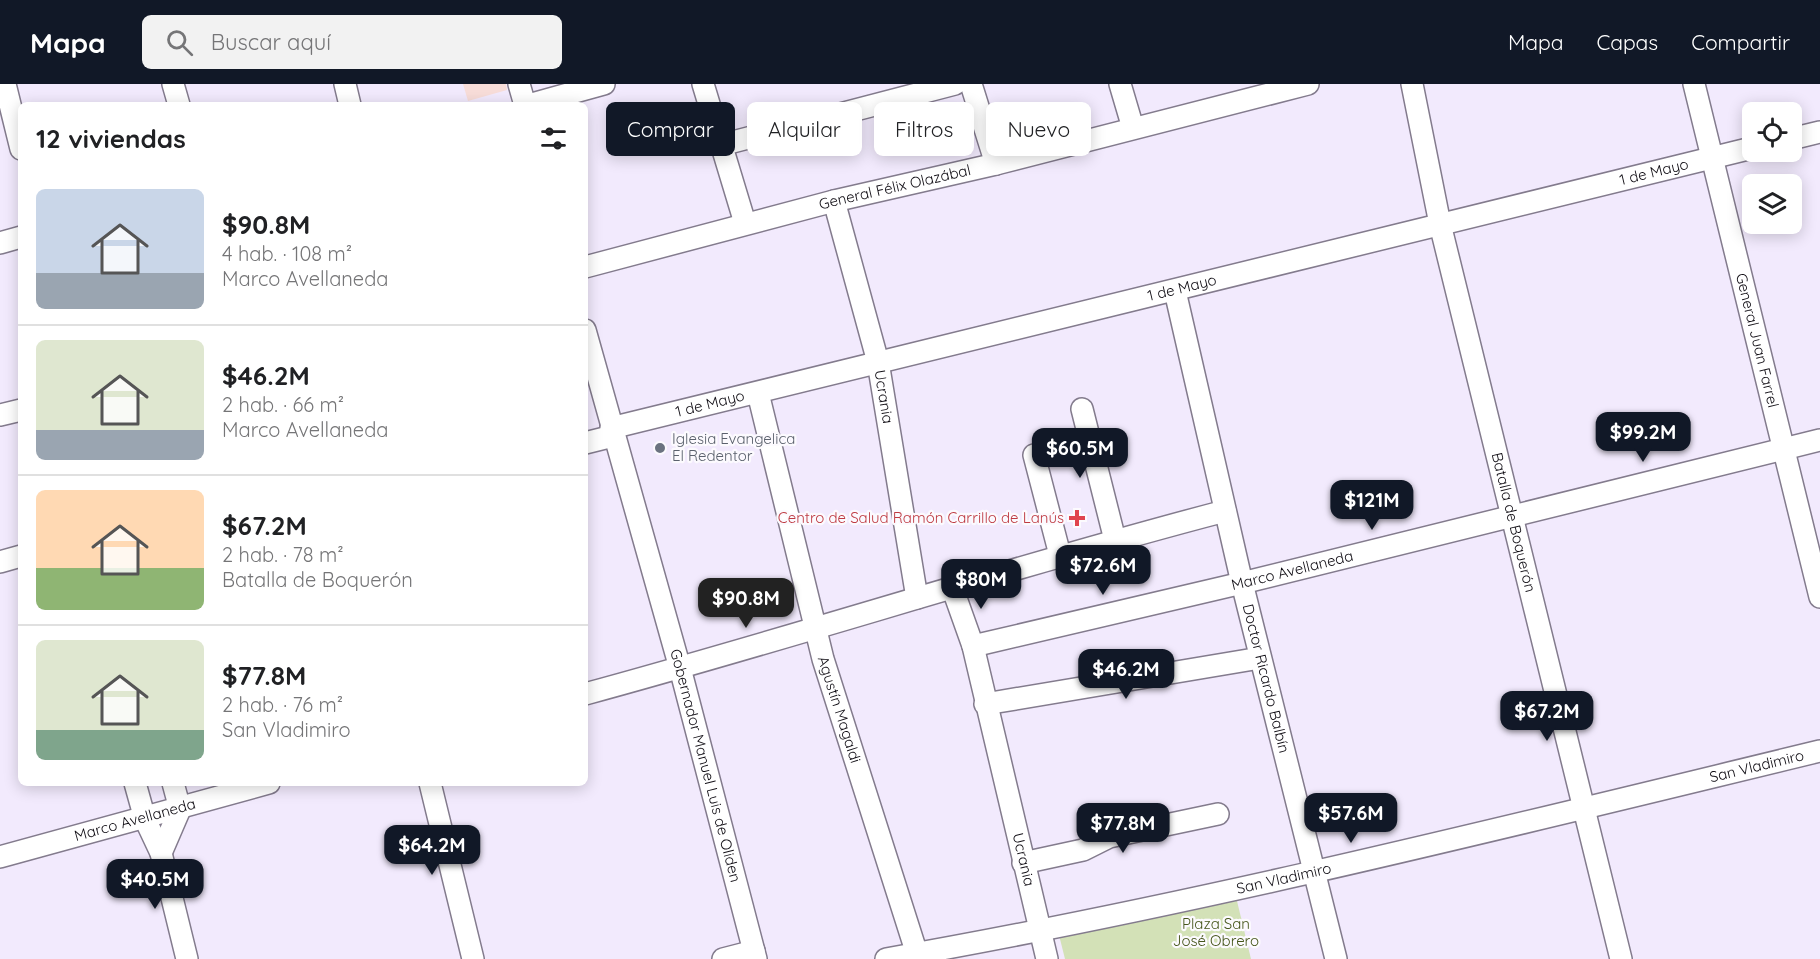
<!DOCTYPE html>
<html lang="es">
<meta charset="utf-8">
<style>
body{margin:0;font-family:Quicksand,sans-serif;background:#f2f2f2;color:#202124;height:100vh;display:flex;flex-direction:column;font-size:22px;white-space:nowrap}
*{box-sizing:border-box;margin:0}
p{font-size:20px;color:#757577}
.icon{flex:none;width:33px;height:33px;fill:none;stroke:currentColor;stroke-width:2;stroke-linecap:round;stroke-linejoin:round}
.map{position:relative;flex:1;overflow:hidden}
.drawer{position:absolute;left:18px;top:18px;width:570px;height:684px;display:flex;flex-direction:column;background:#fff;border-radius:9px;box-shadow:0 3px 15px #0003}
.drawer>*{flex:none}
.guide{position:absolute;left:606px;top:18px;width:570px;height:54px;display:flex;gap:12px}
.buttons{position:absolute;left:1742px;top:18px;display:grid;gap:12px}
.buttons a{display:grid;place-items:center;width:60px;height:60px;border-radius:9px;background:#fff;box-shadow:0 3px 15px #0003;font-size:30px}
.price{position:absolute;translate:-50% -51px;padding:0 14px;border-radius:12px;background:#111827;color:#fff;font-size:20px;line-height:39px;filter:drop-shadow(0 2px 3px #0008)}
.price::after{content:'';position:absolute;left:50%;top:36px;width:18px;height:14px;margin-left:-9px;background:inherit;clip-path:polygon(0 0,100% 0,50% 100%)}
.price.selected{background:#222;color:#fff}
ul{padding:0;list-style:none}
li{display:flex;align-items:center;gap:18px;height:150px;padding:0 18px}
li+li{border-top:2px solid #e0e0e0}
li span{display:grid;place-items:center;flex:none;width:168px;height:120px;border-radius:9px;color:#555}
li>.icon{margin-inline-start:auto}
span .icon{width:72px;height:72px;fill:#fffc;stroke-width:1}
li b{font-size:26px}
h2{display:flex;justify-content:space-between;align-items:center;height:72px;padding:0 18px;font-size:26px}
.chip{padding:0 21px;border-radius:9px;background:#fff;box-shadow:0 3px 15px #0003;font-size:21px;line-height:54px}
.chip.selected{background:#111827;color:#fff}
header{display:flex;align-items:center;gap:36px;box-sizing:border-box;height:84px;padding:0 30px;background:#111827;color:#fff}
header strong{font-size:28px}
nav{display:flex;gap:33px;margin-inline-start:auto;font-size:21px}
.search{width:420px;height:54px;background:#f2f2f2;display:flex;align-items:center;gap:15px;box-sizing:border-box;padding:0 21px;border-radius:9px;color:#757577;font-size:22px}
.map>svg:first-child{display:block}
.education{fill:#f8ddd9}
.green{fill:#d3e1b7}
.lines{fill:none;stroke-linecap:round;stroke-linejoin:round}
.minor-casing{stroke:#837b8d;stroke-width:24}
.minor{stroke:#fff;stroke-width:21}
.worship-dot{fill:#6b7280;stroke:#fcfafe;stroke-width:2}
.health-dot{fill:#e0444e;stroke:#fcfafe;stroke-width:2}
.labels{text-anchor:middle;stroke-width:4.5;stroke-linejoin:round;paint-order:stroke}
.street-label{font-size:15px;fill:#0f0c13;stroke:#fcfafe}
.worship-label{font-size:15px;fill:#5b616d;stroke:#fcfafe;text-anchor:start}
.health-label{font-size:15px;fill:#be3a42;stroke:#fcfafe;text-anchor:end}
.park-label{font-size:15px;fill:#46561b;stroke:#fcfafe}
</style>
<header>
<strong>Mapa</strong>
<div class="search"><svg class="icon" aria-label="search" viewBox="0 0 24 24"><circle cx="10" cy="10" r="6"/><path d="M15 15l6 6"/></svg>Buscar aquí</div>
<nav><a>Mapa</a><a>Capas</a><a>Compartir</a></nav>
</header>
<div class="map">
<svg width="1820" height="875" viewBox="0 0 1820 875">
<rect width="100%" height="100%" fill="#f2eafd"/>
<!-- education -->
<path class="education" d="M463,0h43l1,6 -39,11z"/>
<!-- green -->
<path class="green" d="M1237,817l14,58h-186l-6,-24z"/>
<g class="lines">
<defs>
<g id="minor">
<path d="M5,0l16,65"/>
<path d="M173,0l6,21"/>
<path d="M345,0l5,21"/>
<path d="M519,0l6,21"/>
<path d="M703,0l42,139"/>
<path d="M971,0l25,80"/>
<path d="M1120,0l13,44"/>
<path id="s1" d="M1412,0l28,140 181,735"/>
<path id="s2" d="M1694,0l126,513"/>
<path d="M528,21l76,-21"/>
<path d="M1791,55l29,-7"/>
<path d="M721,61l234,-61"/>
<path id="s3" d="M834,117l44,161 39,236"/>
<path d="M0,159l21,-6"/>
<path id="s4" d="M585,183l249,-66 162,-37 312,-80"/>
<path id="s5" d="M1175,207l67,292 94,376"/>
<path id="s6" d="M585,246l95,338 76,291"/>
<path id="s7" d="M758,309l65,266 94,295"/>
<path d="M1082,325l33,131"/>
<path d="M0,331l21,-5"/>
<path id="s8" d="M611,344l1141,-280"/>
<path d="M585,359l28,-7"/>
<path d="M1034,371l26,100"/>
<path d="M0,478l21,-6"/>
<path id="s9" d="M952,503l21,59 74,313"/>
<path id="s10" d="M973,562l269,-63 578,-143"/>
<path d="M585,610c214,-58 425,-127 640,-183"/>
<path d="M985,620l275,-46"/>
<path d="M135,699l10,36 16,34 26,106"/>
<path d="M430,699l43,176"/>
<path d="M161,769l19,-44 -7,-26"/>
<path id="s11" d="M0,773l269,-74"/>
<path d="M1023,779l60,-13 26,-13 109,-23"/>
<path d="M723,875l31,-8"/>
<path id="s12" d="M886,875c314,-55 624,-133 934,-208"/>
</g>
</defs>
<!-- minor casing -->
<use href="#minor" class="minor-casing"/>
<!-- minor -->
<use href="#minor" class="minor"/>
</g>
<!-- markers -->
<circle class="worship-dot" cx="660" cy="364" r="6"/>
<path class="health-dot" d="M1074 425h6v6h6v6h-6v6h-6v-6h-6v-6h6z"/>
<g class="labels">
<!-- street labels -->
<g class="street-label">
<text dy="5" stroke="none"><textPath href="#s8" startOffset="1074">1 de Mayo</textPath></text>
<text dy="5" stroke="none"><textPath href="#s4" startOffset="320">General Félix Olazábal</textPath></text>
<text dy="5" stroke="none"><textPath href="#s8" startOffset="588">1 de Mayo</textPath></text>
<text dy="5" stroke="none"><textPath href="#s2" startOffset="264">General Juan Farrel</textPath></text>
<text dy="5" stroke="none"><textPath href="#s3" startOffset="202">Ucrania</textPath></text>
<text dy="5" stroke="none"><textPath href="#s8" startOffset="102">1 de Mayo</textPath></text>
<text dy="5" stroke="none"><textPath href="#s1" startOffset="450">Batalla de Boquerón</textPath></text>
<text dy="5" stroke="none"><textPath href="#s10" startOffset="328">Marco Avellaneda</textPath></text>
<text dy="5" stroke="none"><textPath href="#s5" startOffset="398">Doctor Ricardo Balbín</textPath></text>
<text dy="5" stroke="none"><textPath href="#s7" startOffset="327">Agustín Magaldi</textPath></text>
<text dy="5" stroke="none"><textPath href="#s6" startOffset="452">Gobernador Manuel Luis de Oliden</textPath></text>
<text dy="5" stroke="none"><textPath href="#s12" startOffset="892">San Vladimiro</textPath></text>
<text dy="5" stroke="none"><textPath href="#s11" startOffset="140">Marco Avellaneda</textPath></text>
<text dy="5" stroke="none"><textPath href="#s9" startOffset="282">Ucrania</textPath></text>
<text dy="5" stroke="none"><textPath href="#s12" startOffset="406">San Vladimiro</textPath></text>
</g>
<!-- worship labels -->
<g class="worship-label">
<text x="672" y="360">Iglesia Evangelica<tspan x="672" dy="17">El Redentor</tspan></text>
</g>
<!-- health labels -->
<g class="health-label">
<text x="1064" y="439">Centro de Salud Ramón Carrillo de Lanús</text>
</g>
<!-- park labels -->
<g class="park-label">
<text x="1216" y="845">Plaza San<tspan x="1216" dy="17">José Obrero</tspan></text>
</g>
</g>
</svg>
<div class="buttons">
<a><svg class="icon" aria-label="locate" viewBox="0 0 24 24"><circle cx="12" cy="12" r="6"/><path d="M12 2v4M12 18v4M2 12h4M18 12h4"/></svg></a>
<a><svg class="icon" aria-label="layers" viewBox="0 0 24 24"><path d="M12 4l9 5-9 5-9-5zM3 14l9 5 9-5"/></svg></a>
</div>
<b class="price" style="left:1643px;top:379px">$99.2M</b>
<b class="price" style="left:1080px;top:395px">$60.5M</b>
<b class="price" style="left:1372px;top:447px">$121M</b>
<b class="price" style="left:1103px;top:512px">$72.6M</b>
<b class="price" style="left:981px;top:526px">$80M</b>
<b class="price selected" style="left:746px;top:545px">$90.8M</b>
<b class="price" style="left:1126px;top:616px">$46.2M</b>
<b class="price" style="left:1547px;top:658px">$67.2M</b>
<b class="price" style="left:1351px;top:760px">$57.6M</b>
<b class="price" style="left:1123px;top:770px">$77.8M</b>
<b class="price" style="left:432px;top:792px">$64.2M</b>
<b class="price" style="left:155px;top:826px">$40.5M</b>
<div class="guide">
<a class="chip selected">Comprar</a>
<a class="chip">Alquilar</a>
<a class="chip">Filtros</a>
<a class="chip">Nuevo</a>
</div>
<section class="drawer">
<h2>12 viviendas<svg class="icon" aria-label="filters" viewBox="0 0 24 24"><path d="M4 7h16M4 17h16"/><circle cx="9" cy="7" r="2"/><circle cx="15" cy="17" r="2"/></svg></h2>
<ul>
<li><span style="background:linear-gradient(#c9d6e8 70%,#9aa5b1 0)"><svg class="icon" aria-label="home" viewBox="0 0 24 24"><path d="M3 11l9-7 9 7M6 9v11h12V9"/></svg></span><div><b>$90.8M</b><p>4 hab. · 108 m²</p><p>Marco Avellaneda</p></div></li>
<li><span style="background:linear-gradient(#dfe7d0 75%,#9aa5b1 0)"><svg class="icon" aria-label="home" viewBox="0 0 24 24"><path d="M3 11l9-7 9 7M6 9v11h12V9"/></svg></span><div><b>$46.2M</b><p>2 hab. · 66 m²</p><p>Marco Avellaneda</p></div></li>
<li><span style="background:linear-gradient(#ffd9b3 65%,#8fb573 0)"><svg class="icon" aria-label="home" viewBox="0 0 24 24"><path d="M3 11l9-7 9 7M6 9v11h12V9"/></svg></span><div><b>$67.2M</b><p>2 hab. · 78 m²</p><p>Batalla de Boquerón</p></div></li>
<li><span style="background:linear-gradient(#dfe7d0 75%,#7fa58c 0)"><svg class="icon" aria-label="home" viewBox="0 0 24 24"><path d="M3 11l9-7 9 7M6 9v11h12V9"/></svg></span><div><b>$77.8M</b><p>2 hab. · 76 m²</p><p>San Vladimiro</p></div></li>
</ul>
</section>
</div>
